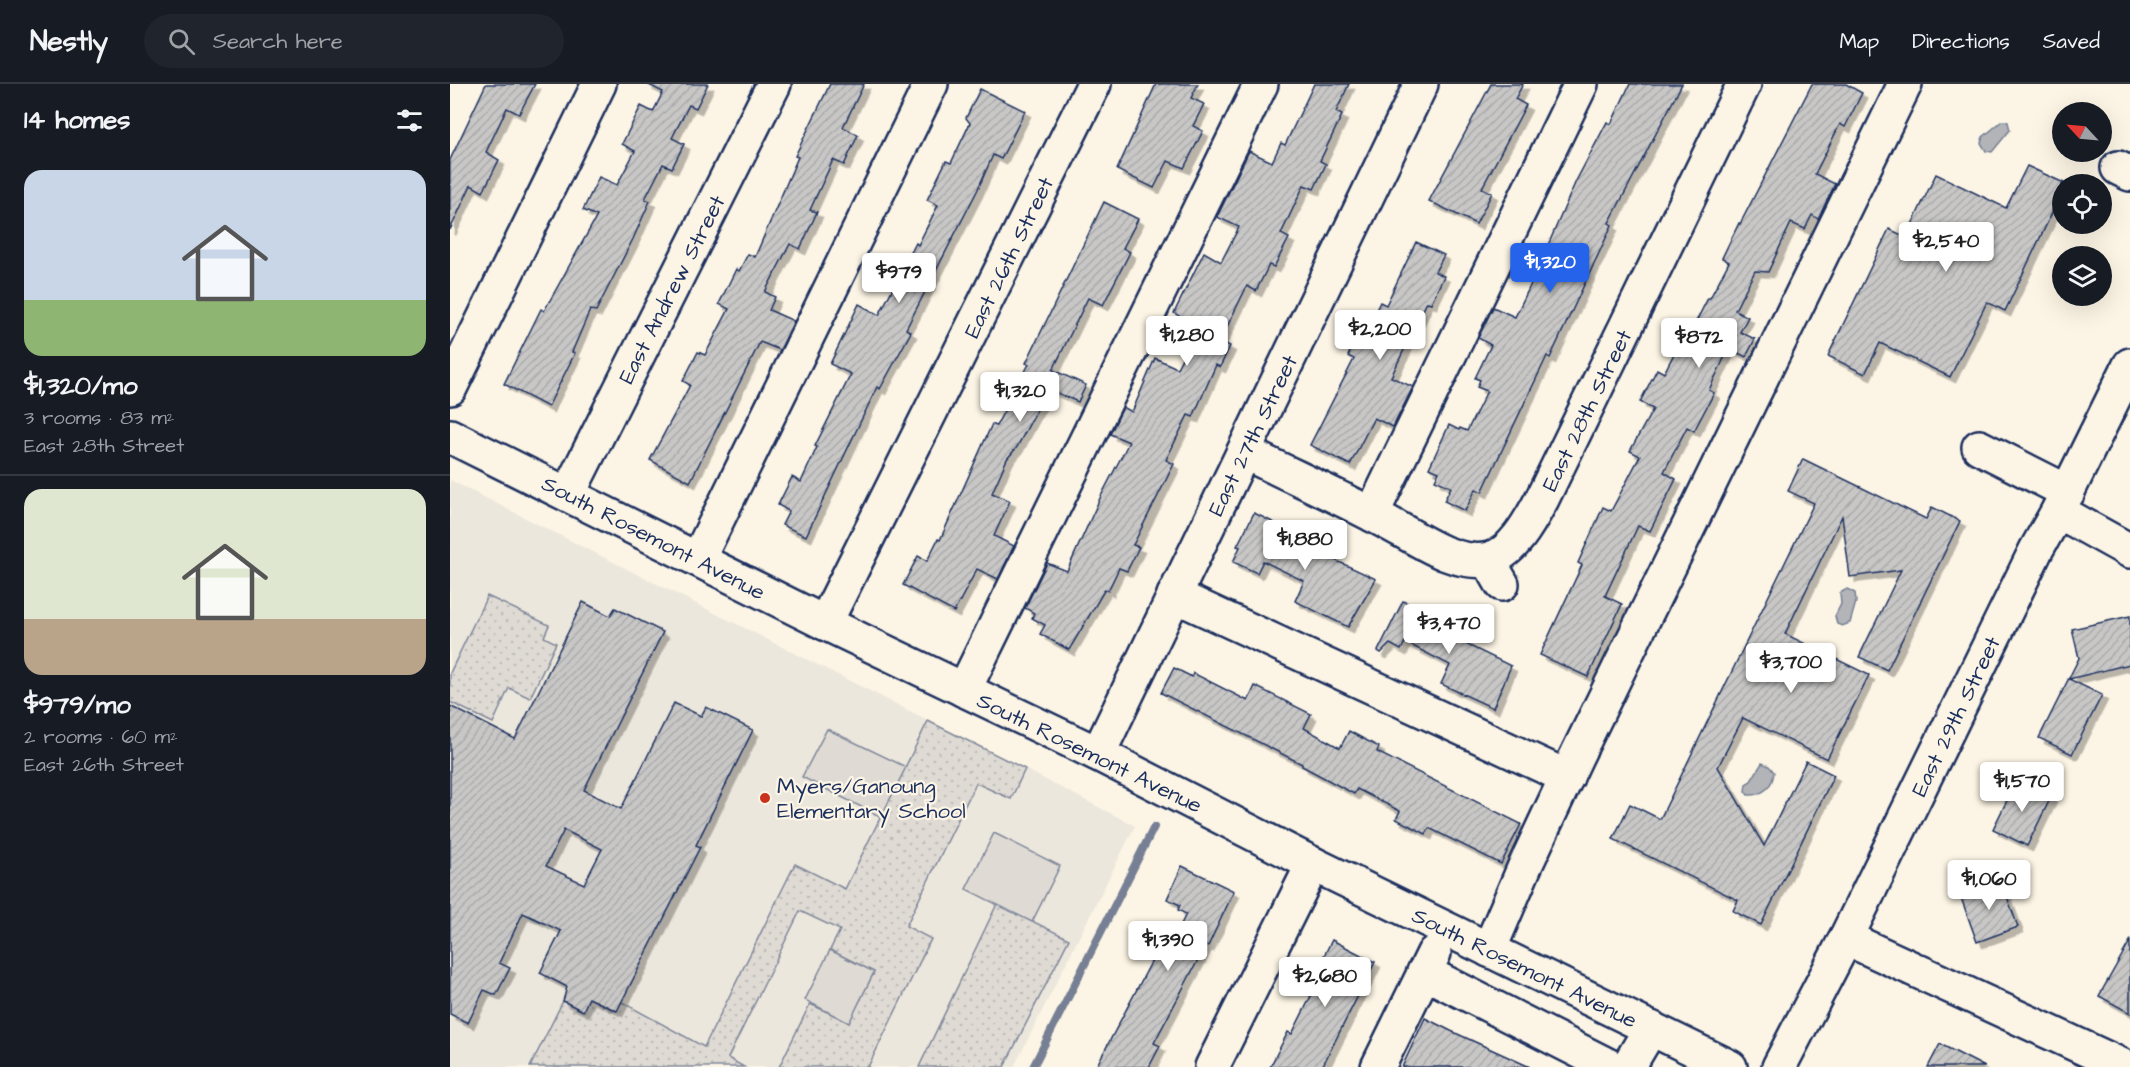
<!DOCTYPE html>
<meta charset="utf-8">
<style>
body{margin:0;font-family:"Architects Daughter",sans-serif;background:#20242c;color:#f1f3f6;height:100vh;display:flex;flex-direction:column;font-size:22px;white-space:nowrap}
*{box-sizing:border-box;margin:0}
p{font-size:20px;color:#9ea1a6}
.icon{flex:none;width:33px;height:33px;fill:none;stroke:currentColor;stroke-width:2;stroke-linecap:round;stroke-linejoin:round}
.map{position:relative;flex:1;overflow:hidden}
.drawer{display:flex;flex-direction:column;background:#171b24;width:450px}
.drawer>*{flex:none}
.needle{width:39px;rotate:296deg}
.controls{position:absolute;left:1602px;top:18px;display:grid;gap:12px}
.controls a{display:grid;place-items:center;width:60px;height:60px;border-radius:50%;background:#171b24;box-shadow:0 6px 24px #0002;font-size:30px}
.price{position:absolute;translate:-50% -51px;padding:0 14px;border-radius:6px;background:#fff;color:#222;font-size:20px;line-height:39px;filter:drop-shadow(0 2px 3px #0008)}
.price::after{content:'';position:absolute;left:50%;top:36px;width:18px;height:14px;margin-left:-9px;background:inherit;clip-path:polygon(0 0,100% 0,50% 100%)}
.price.selected{background:#2563eb;color:#fff}
ul{padding:0;list-style:none}
li{display:grid;align-content:center;gap:12px;height:318px;padding:0 24px}
li+li{border-top:2px solid #363941}
li span{display:grid;place-items:center;height:186px;border-radius:18px;color:#555}
li>.icon{margin-inline-start:auto}
span .icon{width:108px;height:108px;fill:#fffc;stroke-width:1}
li b{font-size:26px}
h2{display:flex;justify-content:space-between;align-items:center;height:72px;padding:0 24px;font-size:26px}
header{display:flex;align-items:center;gap:36px;box-sizing:border-box;height:84px;padding:0 30px;background:#171b24;border-bottom:2px solid #363941}
header strong{font-size:28px}
nav{display:flex;gap:33px;margin-inline-start:auto;font-size:21px}
.search{width:420px;height:54px;background:#20242c;display:flex;align-items:center;gap:15px;box-sizing:border-box;padding:0 21px;border-radius:33px;color:#9ea1a6;font-size:22px}
main{display:flex;flex:1;min-height:0}
.map>svg:first-child{display:block}
.built{fill:#ece7dc}
.grass{fill:url(#grass-dots);stroke:#7d8599;stroke-width:1.5}
.park{fill:#dfdbd4;stroke:#7d8599;stroke-width:1.5}
.water{fill:#b2b4b8;stroke:#767f94;stroke-width:1.5}
.lines{fill:none;stroke-linecap:round;stroke-linejoin:round}
.stream{stroke:#767f94;stroke-width:8}
.building{fill:url(#building-hatch);stroke:#1b2f5e;stroke-width:1.5;fill-rule:evenodd;filter:url(#shadow)}
.minor-casing{stroke:#1b2f5e;stroke-width:38}
.minor{stroke:#fcf5e5;stroke-width:33}
.poi-dot{fill:#c8321e;stroke:#fcf5e5;stroke-width:2}
.labels{text-anchor:middle;stroke-width:4.5;stroke-linejoin:round;paint-order:stroke}
.street-label{font-size:22px;fill:#1b2f5e;stroke:#fcf5e5}
.poi-label{font-size:22px;fill:#1b2f5e;stroke:#fcf5e5;text-anchor:start}
</style>
<header>
<strong>Nestly</strong>
<div class="search"><svg class="icon" aria-label="search" viewBox="0 0 24 24"><circle cx="10" cy="10" r="6"/><path d="M15 15l6 6"/></svg>Search here</div>
<nav><a>Map</a><a>Directions</a><a>Saved</a></nav>
</header>
<main>
<section class="drawer">
<h2>14 homes<svg class="icon" aria-label="filters" viewBox="0 0 24 24"><path d="M4 7h16M4 17h16"/><circle cx="9" cy="7" r="2"/><circle cx="15" cy="17" r="2"/></svg></h2>
<ul>
<li><span style="background:linear-gradient(#c9d6e8 70%,#8fb573 0)"><svg class="icon" aria-label="home" viewBox="0 0 24 24"><path d="M3 11l9-7 9 7M6 9v11h12V9"/></svg></span><div><b>$1,320/mo</b><p>3 rooms · 83 m²</p><p>East 28th Street</p></div></li>
<li><span style="background:linear-gradient(#dfe7d0 70%,#b9a48a 0)"><svg class="icon" aria-label="home" viewBox="0 0 24 24"><path d="M3 11l9-7 9 7M6 9v11h12V9"/></svg></span><div><b>$979/mo</b><p>2 rooms · 60 m²</p><p>East 26th Street</p></div></li>
</ul>
</section>
<div class="map">
<svg width="1680" height="983" viewBox="0 0 1680 983">
<defs>
<pattern id="grass-dots" width="8" height="8" patternUnits="userSpaceOnUse" patternTransform="scale(1.5)"><rect width="8" height="8" fill="#dfdbd4"/><path d="M2 2h.1M6 6h.1" fill="none" stroke="#bfbcb8" stroke-width="1.8" stroke-linecap="round"/></pattern>
<pattern id="building-hatch" width="6" height="6" patternUnits="userSpaceOnUse" patternTransform="scale(1.5)"><rect width="6" height="6" fill="#c8c7c6"/><path d="M-1 1l2-2M0 6l6-6M5 7l2-2" fill="none" stroke="#ababac"/></pattern>
<filter id="shadow"><feDropShadow dx="5.5" dy="5.5" stdDeviation="0" flood-color="#0004"/></filter>
</defs>
<rect width="100%" height="100%" fill="#fcf5e5"/>
<filter id="ink" filterUnits="userSpaceOnUse"><feTurbulence type="fractalNoise" baseFrequency=".0167" numOctaves="2"/><feDisplacementMap in="SourceGraphic" scale="12" xChannelSelector="R" yChannelSelector="G"/><feConvolveMatrix kernelMatrix="1 2 1 2 8 2 1 2 1" color-interpolation-filters="sRGB"/></filter>
<g filter="url(#ink)">
<!-- built -->
<path class="built" d="M0,396l575,289 110,57 -121,241h-564z"/>
<!-- grass -->
<g class="grass">
<path d="M37,512l62,29 -5,12 12,6 -26,55 -21,-10 -16,35 -43,-21v-29z"/>
<path d="M478,637l97,48 -14,30 -35,-16 -70,143 25,13 -63,128h-89l31,-63 39,18 25,-50 -44,-22 10,-20 -40,-19 -72,147 16,9h-214l33,-66 26,-3 26,13 5,-10 84,46 91,-183 50,25z"/>
<path d="M547,820l72,35 -65,128h-85z"/>
</g>
<!-- park -->
<g class="park">
<path d="M377,645l79,38 -25,50 -79,-40z"/>
<path d="M544,749l66,33 -28,56 -66,-33z"/>
<path d="M380,866l44,22 -25,51 -44,-23z"/>
</g>
<!-- water -->
<g class="water">
<path d="M1552,37l6,1 2,8 -18,22 -6,-1 -5,-8 2,-6z"/>
<path d="M1397,505l8,4 1,9 -6,21 -8,3 -5,-2 -2,-8 6,-12 -1,-11z"/>
<path d="M1312,679l7,3 5,6c-1,14 -11,24 -26,23l-3,-4 1,-7 5,-3z"/>
</g>
<g class="lines">
<!-- stream -->
<path class="stream" d="M583,983l121,-240"/>
</g>
<!-- building -->
<g class="building">
<path d="M36,0h49l-16,30 -12,-6 -21,44 13,8 -16,32 -12,-7 -21,45v-70z"/>
<path d="M197,0h61l-12,24 -7,-3 -17,33 12,6 -12,24 -9,-4 -18,35 5,2 -17,38 -37,72 -6,-1 -18,42 3,1 -27,54 -44,-23 37,-75 3,2 53,-95 -14,-6 16,-33 18,8 18,-34 -13,-7 19,-38 12,6 10,-20z"/>
<path d="M380,0h34l-21,43 15,8 -14,30 -11,-5 -23,50 7,2 -17,37 -10,-5 -25,48 10,5 -6,13 25,11 -14,29 -20,-8 -70,140 -40,-22 40,-75 -7,-4 15,-29 7,3 24,-46 -10,-5 17,-35 3,2 9,-17 7,3 43,-100 -3,-1z"/>
<path d="M706,0h42l-7,14 13,6 -11,22 10,5 -19,37 -16,-7 -14,27 -37,-18z"/>
<path d="M864,0h35l-13,28 6,3 -22,46 6,3 -12,25 -10,-4 -23,49 8,4 -15,29 -5,-2 -13,26 -9,-5 -27,55 10,5 -10,21 -4,-2 -23,52 -5,-2 -22,45 8,4 -41,81 6,2 -12,24 -8,-3 -11,23 -3,-2 -36,61 -29,-16 5,-9 -13,-7 2,-5 -9,-5 22,-45 20,8 34,-75 28,-54 -19,-8 13,-27 9,5 23,-54 22,10 17,-34 -14,-6 4,-9 -10,-6 30,-61 17,10 18,-35 -22,-10 32,-66 23,11 9,-19 4,2z"/>
<path d="M1041,0h32l-8,15 11,6 -44,83 10,5 -16,31 -47,-23z"/>
<path d="M1180,0h52l-73,139 3,2 -62,133 -3,-2 -65,136 -6,-3 -11,22 -21,-10 7,-14 -16,-7 4,-8 -10,-4 20,-43 10,5 1,-2 7,3 20,-40 -10,-4 3,-7 -5,-2 16,-33 -13,-7 15,-31 22,10 31,-64 -1,-1 31,-71 31,-59 4,2z"/>
<path d="M1362,0h34l16,9 -17,34 -5,-3 -25,50 20,10 -17,35 -6,-4 -7,14 -14,-6 -23,49 -13,-1 -20,39 13,7 -8,15 15,7 -9,18 -17,-9 -20,42 5,3 -20,38 -7,-4 -23,45 12,7 -26,52 -12,-5 -33,70 17,8 -34,73 -48,-22 42,-90 -4,-2 25,-56 8,4 29,-55 -10,-5 23,-42 -13,-7 17,-33 7,4 11,-21 4,3 29,-57h2l19,-36 -7,-4 17,-35 1,1z"/>
<path d="M530,5l45,22 -24,48 -8,-4 -16,36 -71,138 5,3 -31,57 -3,-2 -71,149 -24,-11 7,-14 -11,-6 14,-28 9,5 16,-35 -2,-1 36,-72 -21,-10 29,-60 20,11 18,-35 -8,-4 10,-20 8,4 9,-17 2,2 20,-40 -11,-5 19,-39 5,2 19,-40 -4,-5z"/>
<path d="M1577,82l39,18h-4v8l-57,119 -18,-9 -37,75 -70,-34 -15,31 -37,-18 61,-127 17,8 30,-63 70,34z"/>
<path d="M654,118l34,17 -15,29 7,4 -27,53 -15,-7 -35,72 33,15 -8,17 -30,-13 -31,58 -10,12 -15,34 18,8 -16,35 20,10 -16,33 -21,-10 -23,43 -51,-27 15,-29 9,5 11,-22 2,1 52,-116 4,2 33,-62 -3,-1z"/>
<path d="M966,158l28,13 -9,17 9,4 -13,27 -4,-1 -36,75 22,10 -20,40 -19,-9 -24,47 -40,-20 44,-86 -6,-3 13,-28 5,2 14,-28 6,3z"/>
<path d="M1353,375l123,60 6,-12 28,14 -73,149 -28,-13 42,-87 -51,7 -8,-61 -57,118 84,41 -42,84 -84,-41 -25,49 46,79 42,-85 28,14 -73,150 -28,-14 5,-11 -125,-61 17,-35 30,15 154,-316 -26,-12z"/>
<path d="M804,429l31,15 -4,7 95,44 -28,48 -53,-26 9,-20 -41,-20 -6,12 -24,-11 7,-15 -3,-1z"/>
<path d="M953,517l21,10 -3,3 22,11 -4,6 72,35 -18,42 -52,-24 9,-19 -45,-23 -4,8 -11,-6 -9,9 -3,-2z"/>
<path d="M133,518l27,14 5,-8 48,24 -79,158 37,19 53,-106 27,13 5,-9 47,23 -57,115 4,2 -83,164 -28,-13 -6,13 -20,-10 4,-14 -27,-14 21,-42 -38,-18 -24,50 11,5 -14,27 -12,-5 -16,33 -18,-9v-308l65,33zM114,746l38,19 -18,35 -38,-18z"/>
<path d="M1680,532v48l-61,15 33,16 -30,59 -33,-16 40,-80 -7,-29z"/>
<path d="M724,584l18,9 1,-4 55,28 7,-15 56,28 -7,14 36,20 9,-17 30,16 -2,5 144,72 -20,40 -72,-36 -3,6 -30,-15 4,-8 -43,-22 -3,5 -52,-28v-2l-141,-71z"/>
<path d="M1567,696l34,17 -24,49 -34,-17z"/>
<path d="M732,782l52,25 -26,55 -2,-1 -52,98 6,3 -11,21h-53l61,-116 9,4 20,-41 -8,-4 2,-5 -13,-6z"/>
<path d="M1551,796l17,47 -41,15 -17,-47z"/>
<path d="M882,856l43,22 -53,105h-52l18,-35 4,2 19,-38 -6,-3z"/>
<path d="M1680,857v72l-31,-17z"/>
<path d="M975,934l26,13 79,36h-128z"/>
<path d="M1490,960l45,23h-57z"/>
</g>
<g class="lines">
<defs>
<g id="minor">
<path d="M1668,84l12,6"/>
<path d="M0,304l149,-304"/>
<path d="M0,352l375,187 273,131 215,110 417,203"/>
<path d="M1529,363l89,45"/>
<path d="M794,368c42,21 85,40 127,62 25,12 48,28 73,39 13,5 30,10 45,6 24,-5 42,-40 53,-60l202,-415"/>
<path d="M118,410l206,-410"/>
<path d="M1608,427l72,40"/>
<path d="M922,430l209,-430"/>
<path d="M248,475l233,-475"/>
<path d="M1038,476l14,24"/>
<path d="M724,511l393,182"/>
<path d="M375,539l269,-539"/>
<path d="M514,606l297,-606"/>
<path d="M648,670l323,-670"/>
<path d="M1396,854l279,129"/>
<path d="M1039,866l36,-84 51,-109 329,-673"/>
<path d="M974,888l187,95"/>
<path d="M762,983l101,-203"/>
<path d="M928,983l56,-114"/>
<path d="M1178,983l23,-39"/>
<path d="M1329,983l67,-129 190,-388 22,-39 72,-146"/>
</g>
</defs>
<!-- minor casing -->
<use href="#minor" class="minor-casing"/>
<!-- minor -->
<use href="#minor" class="minor"/>
</g>
</g>
<!-- markers -->
<circle class="poi-dot" cx="315" cy="714" r="6"/>
<g class="labels">
<!-- street labels -->
<g class="street-label">
<text transform="translate(558 173) rotate(-64)" y="8">East 26th Street</text>
<text transform="translate(221 205) rotate(-63)" y="8">East Andrew Street</text>
<text transform="translate(1136 326) rotate(-64)" y="8">East 28th Street</text>
<text transform="translate(802 351) rotate(-64)" y="8">East 27th Street</text>
<text transform="translate(204 453) rotate(27)" y="8">South Rosemont Avenue</text>
<text transform="translate(1505 632) rotate(-64)" y="8">East 29th Street</text>
<text transform="translate(640 668) rotate(26)" y="8">South Rosemont Avenue</text>
<text transform="translate(1075 883) rotate(26)" y="8">South Rosemont Avenue</text>
</g>
<!-- poi labels -->
<g class="poi-label">
<text x="327" y="709">Myers/Ganoung<tspan x="327" dy="25">Elementary School</tspan></text>
</g>
</g>
</svg>
<div class="controls">
<a><svg class="needle" viewBox="-14 -14 28 28"><path d="M0-13l5 13h-10z" fill="#e53935"/><path d="M0 13l5-13h-10z" fill="#9ea1a6"/></svg></a>
<a><svg class="icon" aria-label="locate" viewBox="0 0 24 24"><circle cx="12" cy="12" r="6"/><path d="M12 2v4M12 18v4M2 12h4M18 12h4"/></svg></a>
<a><svg class="icon" aria-label="layers" viewBox="0 0 24 24"><path d="M12 4l9 5-9 5-9-5zM3 14l9 5 9-5"/></svg></a>
</div>
<b class="price" style="left:1496px;top:189px">$2,540</b>
<b class="price selected" style="left:1100px;top:210px">$1,320</b>
<b class="price" style="left:449px;top:220px">$979</b>
<b class="price" style="left:930px;top:277px">$2,200</b>
<b class="price" style="left:737px;top:283px">$1,280</b>
<b class="price" style="left:1249px;top:285px">$872</b>
<b class="price" style="left:570px;top:339px">$1,320</b>
<b class="price" style="left:855px;top:487px">$1,880</b>
<b class="price" style="left:999px;top:571px">$3,470</b>
<b class="price" style="left:1341px;top:610px">$3,700</b>
<b class="price" style="left:1572px;top:729px">$1,570</b>
<b class="price" style="left:1539px;top:827px">$1,060</b>
<b class="price" style="left:718px;top:888px">$1,390</b>
<b class="price" style="left:875px;top:924px">$2,680</b>
</div>
</main>
